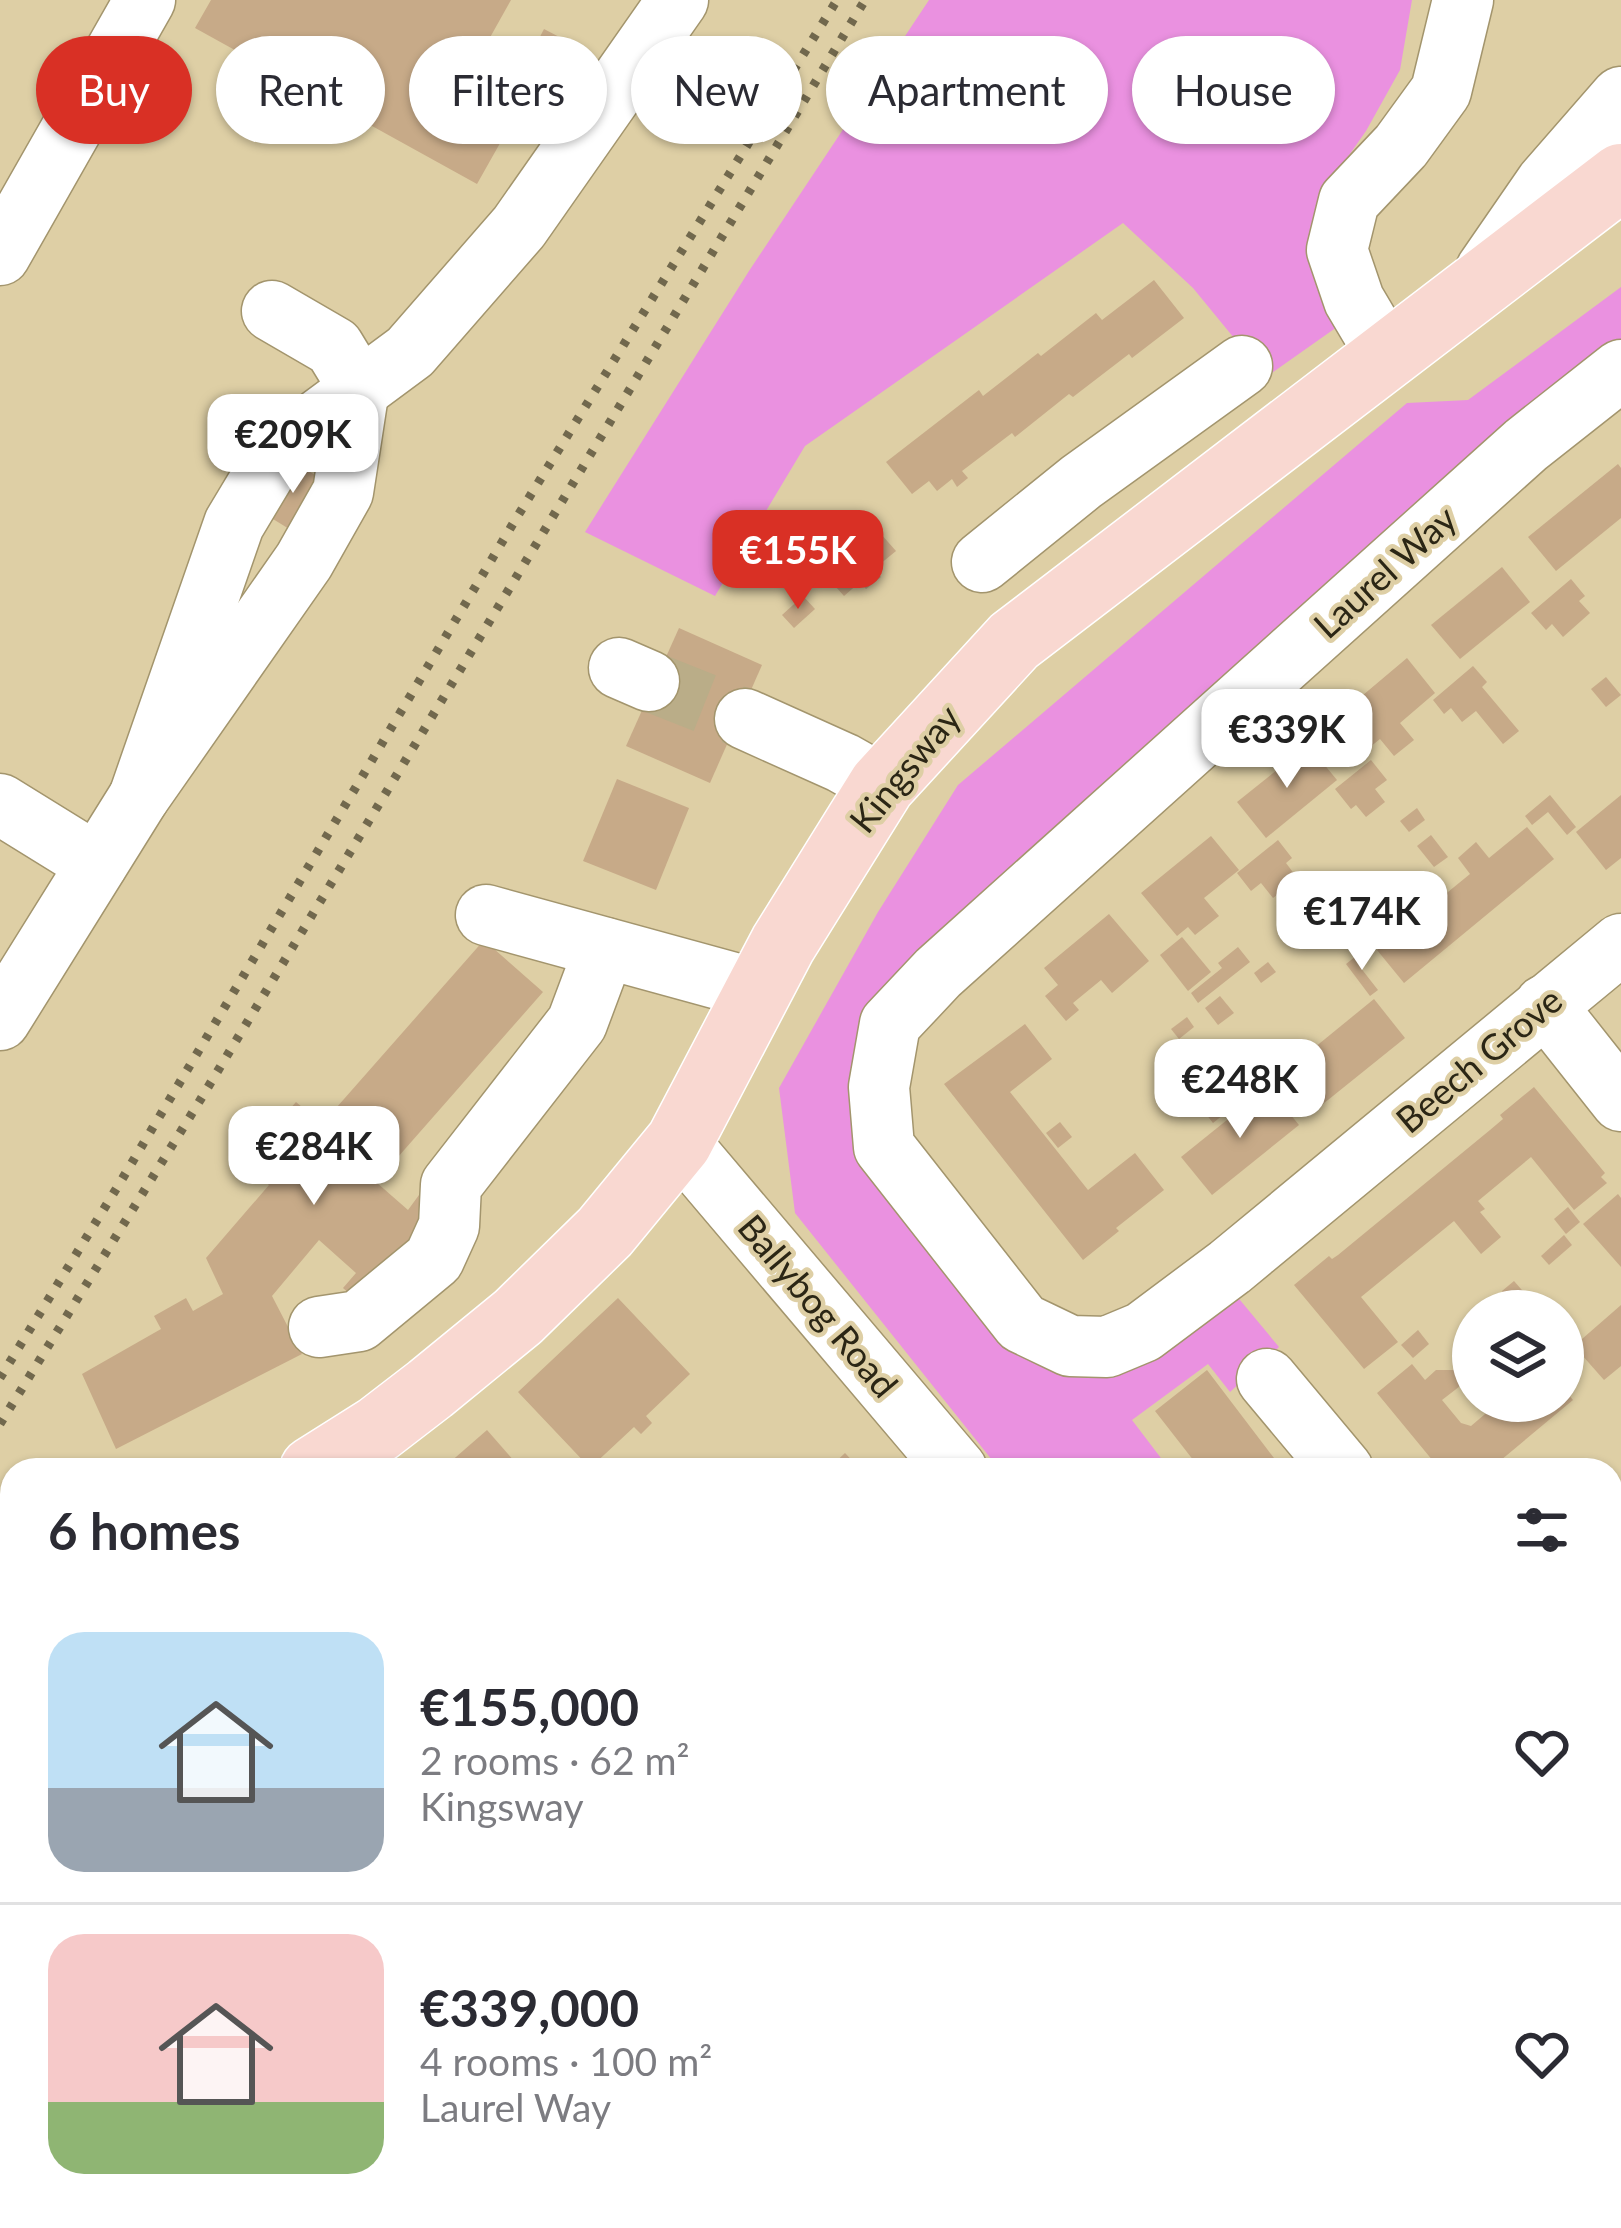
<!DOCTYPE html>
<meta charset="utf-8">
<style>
body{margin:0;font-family:Lato,sans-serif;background:#f7f7f7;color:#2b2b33;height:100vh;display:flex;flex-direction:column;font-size:45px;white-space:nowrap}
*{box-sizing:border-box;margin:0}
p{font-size:39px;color:#7c7c81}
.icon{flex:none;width:66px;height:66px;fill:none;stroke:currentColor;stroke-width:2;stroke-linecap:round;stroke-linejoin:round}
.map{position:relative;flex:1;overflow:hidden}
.sheet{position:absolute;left:0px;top:1458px;width:1623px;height:771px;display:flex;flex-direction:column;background:#fff;border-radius:36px 36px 0 0;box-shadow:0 3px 9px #0004}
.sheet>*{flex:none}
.top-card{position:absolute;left:36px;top:36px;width:1551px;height:108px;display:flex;gap:24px}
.controls{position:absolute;left:1452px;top:1290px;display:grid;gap:24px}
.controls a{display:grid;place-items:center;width:132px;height:132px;border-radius:50%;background:#fff;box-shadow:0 3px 9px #0004;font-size:60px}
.price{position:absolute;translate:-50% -102px;padding:0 27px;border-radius:24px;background:#fff;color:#222;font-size:39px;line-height:78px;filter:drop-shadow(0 3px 6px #0008)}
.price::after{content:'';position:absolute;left:50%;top:72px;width:36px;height:27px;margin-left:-18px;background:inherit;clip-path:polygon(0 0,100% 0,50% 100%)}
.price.active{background:#d93025;color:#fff}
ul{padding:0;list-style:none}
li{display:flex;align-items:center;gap:36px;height:300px;padding:0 48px}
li+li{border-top:3px solid #e1e1e2}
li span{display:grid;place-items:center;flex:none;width:336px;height:240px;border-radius:36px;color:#555}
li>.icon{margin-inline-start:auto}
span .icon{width:144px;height:144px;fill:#fffc;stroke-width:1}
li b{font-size:51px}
h2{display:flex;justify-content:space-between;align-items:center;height:144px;padding:0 48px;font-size:51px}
.pill{padding:0 42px;border-radius:54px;background:#fff;box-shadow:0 3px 9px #0004;font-size:42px;line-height:108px}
.pill.active{background:#d93025;color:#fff}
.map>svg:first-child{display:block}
.green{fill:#ea91e0}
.building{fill:#c7aa88}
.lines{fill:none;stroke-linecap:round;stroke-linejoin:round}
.minor-tunnel{stroke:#baad88;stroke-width:60;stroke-dasharray:60 30;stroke-linecap:butt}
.minor-casing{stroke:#a3956d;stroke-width:63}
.major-casing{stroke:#fff;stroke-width:69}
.minor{stroke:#fff;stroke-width:60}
.major{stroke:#f9d8d1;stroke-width:66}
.rail{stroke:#71684d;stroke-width:9;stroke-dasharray:6 12;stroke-linecap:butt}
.labels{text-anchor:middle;stroke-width:9;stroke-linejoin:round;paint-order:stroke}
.street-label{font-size:36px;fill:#2b2615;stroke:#decfa5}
</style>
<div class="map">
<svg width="1621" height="2228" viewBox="0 0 1621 2228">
<rect width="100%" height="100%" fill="#decfa5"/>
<!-- green -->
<g class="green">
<path d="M929,0h483l-12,70 -34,61 -45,64 16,132 -71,50 -73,-89 -70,-65 -318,223 -90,150 -130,-64 164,-261z"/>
<path d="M1621,287v65l-766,738 186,274 194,-70 44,53 -49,45 -22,-28 -76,56 38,50h-170l-205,-257 -16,-125 99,-176 80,-127 449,-382 61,-3z"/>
<path d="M12,1666v206l-12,11v-212z"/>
<path d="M12,1932v151l-4,4 -8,73v-221z"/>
<path d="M676,2217h147l4,11h-148z"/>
<path d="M909,2217h658l10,11h-666z"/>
</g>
<!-- building -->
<g class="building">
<path d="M211,0h300l-56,100 53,29 -31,55 -282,-156z"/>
<path d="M544,29l23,12 -24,46 -23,-12z"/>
<path d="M1154,280l30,38 -52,40 -3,-4 -56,43 -4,-3 -54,43 -3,-4 -50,38 6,7 -11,9 -5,-8 -15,12 -8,-10 -17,13 -26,-32 93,-72 4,6 55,-43 3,3 55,-43 6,7z"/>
<path d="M292,461l33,20 -31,51 -34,-21z"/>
<path d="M1618,464l3,4v50l-65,53 -28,-34z"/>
<path d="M834,524l17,20 22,-19 23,26 -22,18 7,8 -15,12 -6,-7 -16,14 -40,-45z"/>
<path d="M1502,567l28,35 -70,57 -29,-34z"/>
<path d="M1571,579l14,17 -6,5 11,12 -27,24 -11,-13 -6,6 -15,-17z"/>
<path d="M803,596l12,13 -21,19 -12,-13z"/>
<path d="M679,628l83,37 -52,118 -84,-37z"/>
<path d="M1407,658l28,35 -35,30 14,17 -20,16 -14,-17 -15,12 -28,-34z"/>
<path d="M1473,666l14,16 -5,5 37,44 -16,13 -27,-33 -14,11 -11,-14 -7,6 -11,-14z"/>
<path d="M1606,677l15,18 -15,12 -15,-18z"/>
<path d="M1308,745l29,35 -71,58 -29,-36z"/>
<path d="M1371,760l16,20 -12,9 10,13 -19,15 -10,-12 -5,4 -16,-20z"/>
<path d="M617,779l72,29 -33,82 -73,-29z"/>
<path d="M1550,795l26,32 -9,8 -19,-23 -16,13 -7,-9z"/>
<path d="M1621,795v63l-15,12 -30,-38z"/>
<path d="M1417,808l8,12 -16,12 -9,-11z"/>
<path d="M1527,827l27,32 -150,124 -27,-33 93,-76 -12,-16 18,-16 13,16z"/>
<path d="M1431,835l17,22 -14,10 -17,-21z"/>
<path d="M1211,836l28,34 -35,28 15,18 -24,19 -7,-8 -11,9 -36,-43z"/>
<path d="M1278,840l14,18 -6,5 12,16 -25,19 -12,-15 -10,8 -14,-18z"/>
<path d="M1109,914l40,47 -37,32 -11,-13 -28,23 6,7 -13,11 -21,-25 13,-11 -14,-17z"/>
<path d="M1182,937l29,35 -23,19 -28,-36z"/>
<path d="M484,940l59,52 -167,190 32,28 11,-15 20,18 -85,85 -11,-10 13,-15 -37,-33 -47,56 30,58 -186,95 -34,-75 79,-45 -7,-13 32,-18 7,13 30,-17 -17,-36 63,-73 -26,-23 53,-60 26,22z"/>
<path d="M1238,947l12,15 -52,41 -7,-10 31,-25 -4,-5z"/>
<path d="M1361,952l6,9 -7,6 18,23 -8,6 -24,-32z"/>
<path d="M1268,962l8,10 -15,11 -7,-10z"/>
<path d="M1220,996l14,17 -16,12 -13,-17z"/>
<path d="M1374,999l31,39 -87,70 -31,-38z"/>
<path d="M1187,1017l7,10 -15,12 -8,-10z"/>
<path d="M1025,1024l27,35 -42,33 78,98 47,-37 29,37 -48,38 3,3 -36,29 -139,-176z"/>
<path d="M1268,1087l31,38 -87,70 -31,-38z"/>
<path d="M1534,1087l71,86 -4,4 6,6 -33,27 -43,-53 -53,44 7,8 -5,3 21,25 -20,17 -27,-33 -93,76 37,45 -34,27 -70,-84 35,-29 3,3 6,-4 152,-125 13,-11 -3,-4z"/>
<path d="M1217,1097l11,14 -15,12 -11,-14z"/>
<path d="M1060,1122l12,15 -14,11 -12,-15z"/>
<path d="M1618,1194l3,4v69l-38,-43z"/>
<path d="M1568,1207l12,15 -14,12 -12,-15z"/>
<path d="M1564,1235l8,10 -23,20 -8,-9z"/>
<path d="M1514,1281l13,15 -13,11 -12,-16z"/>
<path d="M1491,1296l13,15h-31z"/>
<path d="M618,1298l72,76 -44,42 6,7 -11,11 -7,-7 -44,41 -72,-76z"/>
<path d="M1621,1305v61l-17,14 -30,-34z"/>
<path d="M1418,1330l11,14 -16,14 -12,-13z"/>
<path d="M1412,1364l13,16 11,-10h18l10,13 -22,17 19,23 10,3 27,-23 -2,-2h67v-13l10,12 -84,70h-36l-15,-3 -61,-74z"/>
<path d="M1207,1370l70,92 7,8h-83l-46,-59z"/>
<path d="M487,1430l35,40h-81z"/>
<path d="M845,1453l16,17h-34z"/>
<path d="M1611,1738l10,13v27l-10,9z"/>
<path d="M1611,2058l10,12v68l-3,3 -7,-10z"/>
<path d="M94,2217h161l-11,11h-139z"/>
</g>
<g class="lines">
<!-- minor-tunnel -->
<path class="minor-tunnel" d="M649,681l96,38"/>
<defs>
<g id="minor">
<path d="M0,255l145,-255"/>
<path d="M1486,270l60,-87 75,-86"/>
<path d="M1386,354l-32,-54 -17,-50 12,-49 52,-55 40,-55 22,-91"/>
<path d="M1621,370l-95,75 -588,528 -48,51 -11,63 5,60 138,176 48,23 37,1 36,-15 87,-65 391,-323"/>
<path d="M982,562l99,-80 161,-116"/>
<path d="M619,668l30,13"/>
<path d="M745,719l98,44 39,22"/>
<path d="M139,797l95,-273 45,-75 131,-97 109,-125 159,-227"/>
<path d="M0,804l97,60"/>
<path d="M486,915l273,75"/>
<path d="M1545,1005l76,96"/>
<path d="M0,1020l139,-223 165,-236 39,-69 16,-104 -25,-41 -62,-36"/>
<path d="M679,1142l278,328"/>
<path d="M319,1327l40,-6 75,-62 15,-33 2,-41 126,-162 28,-75"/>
<path d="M1267,1379l76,91"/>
<path d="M1611,1576l10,13"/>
<path d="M0,1951l12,-14"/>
<path d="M346,2217l11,11"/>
<path d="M873,2217l1,11"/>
<path d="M1590,2226l11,-9"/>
<path d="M421,2228l10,-11"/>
</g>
<g id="major">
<path d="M313,1470l65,-41 52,-40 88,-72 87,-85 74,-90 104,-198 99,-159 132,-144 607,-464"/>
<path d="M0,1627l12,-4"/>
</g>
</defs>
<!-- minor casing -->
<use href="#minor" class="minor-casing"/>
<!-- major casing -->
<use href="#major" class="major-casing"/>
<!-- minor -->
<use href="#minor" class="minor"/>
<!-- major -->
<use href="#major" class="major"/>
<!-- rail -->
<g class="rail">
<path d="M0,1378l118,-192 399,-669 320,-517"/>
<path d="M0,1424l199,-322 666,-1102"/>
</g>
</g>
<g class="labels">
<!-- street labels -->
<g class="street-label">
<text transform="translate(1385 572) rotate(-42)" y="13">Laurel Way</text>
<text transform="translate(905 769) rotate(-51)" y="13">Kingsway</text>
<text transform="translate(1479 1060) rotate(-40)" y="13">Beech Grove</text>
<text transform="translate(818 1306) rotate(50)" y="13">Ballybog Road</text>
</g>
</g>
</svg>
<div class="controls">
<a><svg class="icon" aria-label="layers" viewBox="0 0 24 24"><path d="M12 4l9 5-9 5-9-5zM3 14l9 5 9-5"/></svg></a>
</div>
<b class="price" style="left:293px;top:496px">€209K</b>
<b class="price active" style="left:798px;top:612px">€155K</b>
<b class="price" style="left:1287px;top:791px">€339K</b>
<b class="price" style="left:1362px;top:973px">€174K</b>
<b class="price" style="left:1240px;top:1141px">€248K</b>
<b class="price" style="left:314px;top:1208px">€284K</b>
<div class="top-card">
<a class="pill active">Buy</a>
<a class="pill">Rent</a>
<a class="pill">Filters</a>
<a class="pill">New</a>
<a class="pill">Apartment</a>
<a class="pill">House</a>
</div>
<section class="sheet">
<h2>6 homes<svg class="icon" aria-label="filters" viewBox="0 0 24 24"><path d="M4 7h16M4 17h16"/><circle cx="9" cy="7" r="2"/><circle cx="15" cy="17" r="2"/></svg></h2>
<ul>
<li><span style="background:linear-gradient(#bfe0f5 65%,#9aa5b1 0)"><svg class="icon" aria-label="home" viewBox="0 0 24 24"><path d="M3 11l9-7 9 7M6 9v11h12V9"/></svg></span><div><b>€155,000</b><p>2 rooms · 62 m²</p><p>Kingsway</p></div><svg class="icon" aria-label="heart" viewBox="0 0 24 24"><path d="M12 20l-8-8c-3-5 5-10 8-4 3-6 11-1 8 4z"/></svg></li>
<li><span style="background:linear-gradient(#f6c9c9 70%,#8fb573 0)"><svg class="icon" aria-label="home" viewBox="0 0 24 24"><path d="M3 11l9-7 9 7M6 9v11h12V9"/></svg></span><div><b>€339,000</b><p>4 rooms · 100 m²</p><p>Laurel Way</p></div><svg class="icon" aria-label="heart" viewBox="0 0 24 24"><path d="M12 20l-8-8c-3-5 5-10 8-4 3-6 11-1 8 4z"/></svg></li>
</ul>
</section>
</div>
